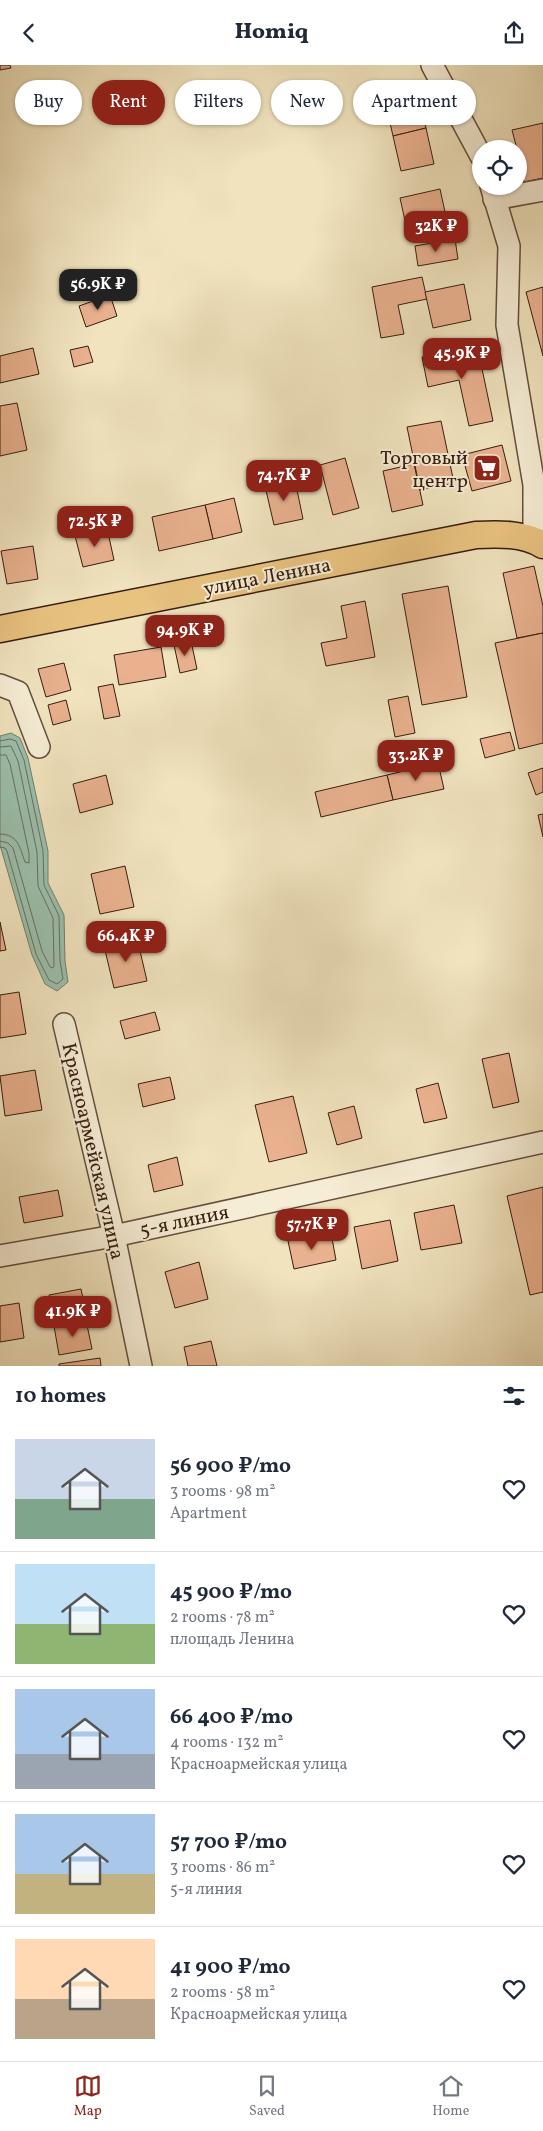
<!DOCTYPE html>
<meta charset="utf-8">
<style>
body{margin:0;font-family:Vollkorn,serif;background:#f2f2f3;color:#1f2937;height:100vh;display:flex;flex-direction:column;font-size:19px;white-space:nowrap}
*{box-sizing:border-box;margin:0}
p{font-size:16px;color:#747a83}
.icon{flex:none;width:28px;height:28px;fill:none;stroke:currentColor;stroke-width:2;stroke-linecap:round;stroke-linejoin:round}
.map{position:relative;height:1301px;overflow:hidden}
.side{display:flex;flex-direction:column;background:#fff;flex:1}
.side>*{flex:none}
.guide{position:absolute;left:15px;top:15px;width:514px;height:45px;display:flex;gap:10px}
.tools{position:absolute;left:472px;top:75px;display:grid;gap:10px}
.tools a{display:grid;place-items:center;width:55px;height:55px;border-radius:50%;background:#fff;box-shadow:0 1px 4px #0004;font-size:25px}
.price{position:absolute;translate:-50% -42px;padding:0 11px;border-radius:10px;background:#8f2418;color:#fff;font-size:16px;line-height:32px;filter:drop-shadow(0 1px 2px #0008)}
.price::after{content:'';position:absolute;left:50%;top:30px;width:15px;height:11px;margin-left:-8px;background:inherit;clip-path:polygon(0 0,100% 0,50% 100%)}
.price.active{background:#222;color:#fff}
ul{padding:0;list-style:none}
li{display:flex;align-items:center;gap:15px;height:125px;padding:0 15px}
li+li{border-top:1px solid #e0e1e3}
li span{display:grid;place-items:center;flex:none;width:140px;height:100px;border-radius:0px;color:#555}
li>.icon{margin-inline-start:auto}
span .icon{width:60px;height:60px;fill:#fffc;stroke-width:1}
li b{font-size:21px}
h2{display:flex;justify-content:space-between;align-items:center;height:60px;padding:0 15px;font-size:21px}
.tag{padding:0 18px;border-radius:22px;background:#fff;box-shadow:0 1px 4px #0004;font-size:18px;line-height:45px}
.tag.active{background:#8f2418;color:#fff}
header{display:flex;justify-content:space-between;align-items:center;height:65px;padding:0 15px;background:#fff;font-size:22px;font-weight:800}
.dock{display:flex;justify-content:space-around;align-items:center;height:70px;border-top:1px solid #e0e1e3;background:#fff;font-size:14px;color:#747a83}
.dock a{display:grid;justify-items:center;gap:2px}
.dock .active{color:#8f2418}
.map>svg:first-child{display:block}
.water{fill:#9bbfac;stroke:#737e6d}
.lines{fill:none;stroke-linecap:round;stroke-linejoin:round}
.shore{stroke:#686e5e;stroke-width:1}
.building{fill:#e9b18e;stroke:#361d0f}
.minor-casing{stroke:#644e3b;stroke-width:24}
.major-casing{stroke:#361d0f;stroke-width:29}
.minor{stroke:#f5edd5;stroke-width:21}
.major{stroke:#e8c27f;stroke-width:26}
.labels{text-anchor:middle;stroke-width:4;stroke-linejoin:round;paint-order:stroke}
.poi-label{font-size:20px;fill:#361d0f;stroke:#f5edd5;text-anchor:end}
.street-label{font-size:20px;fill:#361d0f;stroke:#f5edd5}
</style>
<header><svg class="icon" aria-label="back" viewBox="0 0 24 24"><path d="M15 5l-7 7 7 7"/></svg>Homiq<svg class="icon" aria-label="share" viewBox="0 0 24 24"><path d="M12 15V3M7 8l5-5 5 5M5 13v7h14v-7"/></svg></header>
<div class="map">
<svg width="543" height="1301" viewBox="0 0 543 1301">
<rect width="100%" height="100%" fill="#f0e3be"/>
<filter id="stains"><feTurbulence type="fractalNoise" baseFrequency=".004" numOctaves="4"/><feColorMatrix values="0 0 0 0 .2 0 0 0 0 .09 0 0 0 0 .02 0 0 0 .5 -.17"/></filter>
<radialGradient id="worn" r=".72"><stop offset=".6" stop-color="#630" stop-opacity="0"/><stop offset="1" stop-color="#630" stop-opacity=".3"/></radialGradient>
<!-- water -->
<path class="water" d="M11,668l9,5 8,20 20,93v32l16,32 1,46 3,21 -11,9 -12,-7 -13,-29 -32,-110v-109z"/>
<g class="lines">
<!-- shore -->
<g class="shore">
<path d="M0,676l10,-2 6,2 8,19 19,91 1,34 15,31 1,45 3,18 -6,5 -8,-4 -13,-26 -29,-103 -2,-3 -5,-1"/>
<path d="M0,682l11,-1 7,15 19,91 1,34 15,32 1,48 -1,2 -3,-1 -8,-16 -29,-103 -5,-5 -8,-2"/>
<path d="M0,690h6l4,9 19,89v10l-4,-1c-5,-14 -7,-28 -25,-28"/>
</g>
</g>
<!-- building -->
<g class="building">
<path d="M0,0h10l1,3 -11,2z"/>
<path d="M416,20l10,43 -33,8 -10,-44z"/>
<path d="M543,58v55l-19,4 -5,-24v-9h-2l-5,-19z"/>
<path d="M426,63l8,36 -33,7 -8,-35z"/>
<path d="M440,124l7,32 -40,9 -7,-32z"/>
<path d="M455,174l3,20 -40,7 -3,-20z"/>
<path d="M422,212l5,22 -29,6 6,29 -23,4 -9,-51z"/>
<path d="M464,219l7,36 -38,8 -8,-36z"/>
<path d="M543,222v69l-17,-64z"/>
<path d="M110,230l7,21 -31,11 -7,-21z"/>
<path d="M477,280l16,76 -24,5 -10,-46 -31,7 -6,-30z"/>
<path d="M88,281l5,16 -19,5 -4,-17z"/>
<path d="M33,283l6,26 -39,9v-27z"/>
<path d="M17,338l10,47 -27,6v-50z"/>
<path d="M441,356l13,62 -34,7 -13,-63z"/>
<path d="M502,380l9,36 -39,10 -10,-36z"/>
<path d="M345,393l14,50 -26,7 -13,-50z"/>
<path d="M414,399l9,41 -31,7 -9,-41z"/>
<path d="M295,415l8,39 -29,6 -9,-39z"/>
<path d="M234,433l8,34 -29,7 -8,-34z"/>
<path d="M205,440l8,34 -54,12 -7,-34z"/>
<path d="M107,463l7,32 -31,7 -8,-31z"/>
<path d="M33,481l5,33 -31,5 -6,-33z"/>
<path d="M534,501l9,40v27l-26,5 -14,-65z"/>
<path d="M448,521l19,111 -45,8 -20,-111z"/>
<path d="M365,536l10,56 -49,9 -5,-23 26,-5 -6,-32z"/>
<path d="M543,568v110l-24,6 -24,-106z"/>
<path d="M191,576l6,28 -17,4 -6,-28z"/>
<path d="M161,582l5,30 -47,8 -5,-30z"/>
<path d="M64,598l7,27 -25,7 -8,-28z"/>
<path d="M113,619l7,32 -16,3 -6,-32z"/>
<path d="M408,631l7,37 -20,4 -7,-37z"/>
<path d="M66,635l5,20 -18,5 -5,-20z"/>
<path d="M510,667l5,18 -30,8 -5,-19z"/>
<path d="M438,698l6,26 -51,11 -6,-25z"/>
<path d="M543,703v24l-7,3 -8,-22z"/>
<path d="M106,710l7,29 -33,9 -7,-29z"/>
<path d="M387,710l6,25 -72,17 -6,-25z"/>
<path d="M543,749v23l-5,-22z"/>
<path d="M125,801l9,41 -34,7 -9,-40z"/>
<path d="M0,857l6,28 -6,1z"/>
<path d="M137,873l10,43 -33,7 -10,-42z"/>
<path d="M19,927l7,42 -26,4v-43z"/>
<path d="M155,947l5,18 -35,9 -5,-18z"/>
<path d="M509,988l10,49 -26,6 -11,-49z"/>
<path d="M35,1005l7,40 -37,6 -5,-40z"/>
<path d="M170,1012l5,22 -32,8 -5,-23z"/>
<path d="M438,1018l9,35 -23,5 -8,-34z"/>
<path d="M293,1031l14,57 -38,9 -14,-57z"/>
<path d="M354,1041l8,32 -25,7 -9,-32z"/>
<path d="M177,1092l6,28 -29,7 -6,-27z"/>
<path d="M543,1122v105l-13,3 -23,-99z"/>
<path d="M58,1125l5,26 -39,7 -5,-26z"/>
<path d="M454,1140l8,38 -41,7 -7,-37z"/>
<path d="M390,1155l8,41 -36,8 -8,-42z"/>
<path d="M331,1168l5,27 -42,9 -6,-28z"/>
<path d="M199,1197l9,37 -33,9 -10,-36z"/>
<path d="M81,1224l5,24 -33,7 -4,-25z"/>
<path d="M19,1238l5,35 -24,4v-36z"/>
<path d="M86,1255l6,29 -33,6 -5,-29z"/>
<path d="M211,1276l6,25h-29l-4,-19z"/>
<path d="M100,1293l1,8h-42v-2z"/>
</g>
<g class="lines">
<defs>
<g id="minor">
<path d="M432,0l49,91"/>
<path d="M491,121l18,60 -2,79 27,160v55l9,-2"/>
<path d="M494,134l49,-9"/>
<path d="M0,620l18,7 21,55"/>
<path d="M64,959l50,212 27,130"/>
<path d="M0,1191l114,-20 429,-94"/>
</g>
<path id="major" d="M0,564l476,-94c23,-1 47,-2 67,10"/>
</defs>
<!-- minor casing -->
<use href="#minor" class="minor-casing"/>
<!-- major casing -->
<use href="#major" class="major-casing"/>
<!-- minor -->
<use href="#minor" class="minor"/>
<!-- major -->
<use href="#major" class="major"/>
</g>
<!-- icons -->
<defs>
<symbol id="supermarket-square" viewBox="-11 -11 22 22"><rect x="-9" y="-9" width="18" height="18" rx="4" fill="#8f2418" stroke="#f5edd5"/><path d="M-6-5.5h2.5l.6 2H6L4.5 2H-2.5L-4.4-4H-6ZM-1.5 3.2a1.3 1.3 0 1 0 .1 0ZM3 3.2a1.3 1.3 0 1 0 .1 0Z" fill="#fff"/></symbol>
</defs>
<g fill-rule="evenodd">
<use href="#supermarket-square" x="471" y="387" width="32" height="32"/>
</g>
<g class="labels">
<!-- poi labels -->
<g class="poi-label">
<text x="468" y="399">Торговый<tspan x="468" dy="23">центр</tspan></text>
</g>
<!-- street labels -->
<g class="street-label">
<text transform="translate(267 511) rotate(-11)" y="7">улица Ленина</text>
<text transform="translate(94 1086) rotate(77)" y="7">Красноармейская улица</text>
<text transform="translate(184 1155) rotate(-12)" y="7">5-я линия</text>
</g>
</g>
<rect width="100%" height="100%" filter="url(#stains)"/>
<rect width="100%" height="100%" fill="url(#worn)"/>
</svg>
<div class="tools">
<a><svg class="icon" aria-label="locate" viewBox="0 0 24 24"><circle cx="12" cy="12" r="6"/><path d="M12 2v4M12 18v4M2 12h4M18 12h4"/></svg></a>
</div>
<b class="price" style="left:436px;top:188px">32K ₽</b>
<b class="price active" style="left:98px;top:246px">56.9K ₽</b>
<b class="price" style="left:462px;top:315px">45.9K ₽</b>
<b class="price" style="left:284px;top:437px">74.7K ₽</b>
<b class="price" style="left:95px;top:483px">72.5K ₽</b>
<b class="price" style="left:185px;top:592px">94.9K ₽</b>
<b class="price" style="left:416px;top:717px">33.2K ₽</b>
<b class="price" style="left:126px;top:898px">66.4K ₽</b>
<b class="price" style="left:312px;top:1186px">57.7K ₽</b>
<b class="price" style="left:73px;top:1273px">41.9K ₽</b>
<div class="guide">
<a class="tag">Buy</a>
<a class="tag active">Rent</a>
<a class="tag">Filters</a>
<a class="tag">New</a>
<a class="tag">Apartment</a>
</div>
</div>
<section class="side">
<h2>10 homes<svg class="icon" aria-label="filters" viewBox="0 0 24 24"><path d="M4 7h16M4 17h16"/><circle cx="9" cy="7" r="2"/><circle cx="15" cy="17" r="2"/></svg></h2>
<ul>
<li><span style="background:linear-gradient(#c9d6e8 60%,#7fa58c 0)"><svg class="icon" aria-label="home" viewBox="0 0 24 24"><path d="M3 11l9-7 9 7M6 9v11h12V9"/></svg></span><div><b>56 900 ₽/mo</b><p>3 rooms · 98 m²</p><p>Apartment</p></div><svg class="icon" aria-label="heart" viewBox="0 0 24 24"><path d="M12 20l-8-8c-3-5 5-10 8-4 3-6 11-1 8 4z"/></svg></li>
<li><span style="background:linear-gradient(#bfe0f5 60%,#8fb573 0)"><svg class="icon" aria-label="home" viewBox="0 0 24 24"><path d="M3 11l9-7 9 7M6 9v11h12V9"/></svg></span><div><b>45 900 ₽/mo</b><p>2 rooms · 78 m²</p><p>площадь Ленина</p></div><svg class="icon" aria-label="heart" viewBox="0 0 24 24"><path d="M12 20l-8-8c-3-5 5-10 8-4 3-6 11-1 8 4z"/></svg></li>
<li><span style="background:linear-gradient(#a9c7e8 65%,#9aa5b1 0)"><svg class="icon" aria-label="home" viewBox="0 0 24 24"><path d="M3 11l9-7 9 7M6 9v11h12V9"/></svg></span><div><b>66 400 ₽/mo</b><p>4 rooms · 132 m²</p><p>Красноармейская улица</p></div><svg class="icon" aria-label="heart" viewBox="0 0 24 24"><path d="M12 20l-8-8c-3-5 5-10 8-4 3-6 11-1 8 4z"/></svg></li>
<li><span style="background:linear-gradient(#a9c7e8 60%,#c2b280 0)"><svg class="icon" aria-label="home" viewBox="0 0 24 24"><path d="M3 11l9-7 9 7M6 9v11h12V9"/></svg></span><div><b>57 700 ₽/mo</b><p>3 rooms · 86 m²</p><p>5-я линия</p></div><svg class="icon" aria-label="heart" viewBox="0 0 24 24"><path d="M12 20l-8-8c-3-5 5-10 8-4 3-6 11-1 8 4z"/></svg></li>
<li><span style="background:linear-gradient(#ffd9b3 60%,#b9a48a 0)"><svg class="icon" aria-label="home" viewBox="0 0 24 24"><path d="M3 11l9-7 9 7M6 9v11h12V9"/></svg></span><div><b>41 900 ₽/mo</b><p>2 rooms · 58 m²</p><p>Красноармейская улица</p></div><svg class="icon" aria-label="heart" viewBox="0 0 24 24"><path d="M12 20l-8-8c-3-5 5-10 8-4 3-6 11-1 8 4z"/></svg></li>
</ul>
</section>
<nav class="dock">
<a class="active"><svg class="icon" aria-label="map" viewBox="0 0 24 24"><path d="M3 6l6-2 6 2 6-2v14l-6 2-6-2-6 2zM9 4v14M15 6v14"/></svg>Map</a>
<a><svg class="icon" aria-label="saved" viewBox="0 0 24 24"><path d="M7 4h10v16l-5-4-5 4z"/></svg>Saved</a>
<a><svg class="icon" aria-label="home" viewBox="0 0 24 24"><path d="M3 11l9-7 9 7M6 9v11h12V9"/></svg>Home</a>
</nav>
